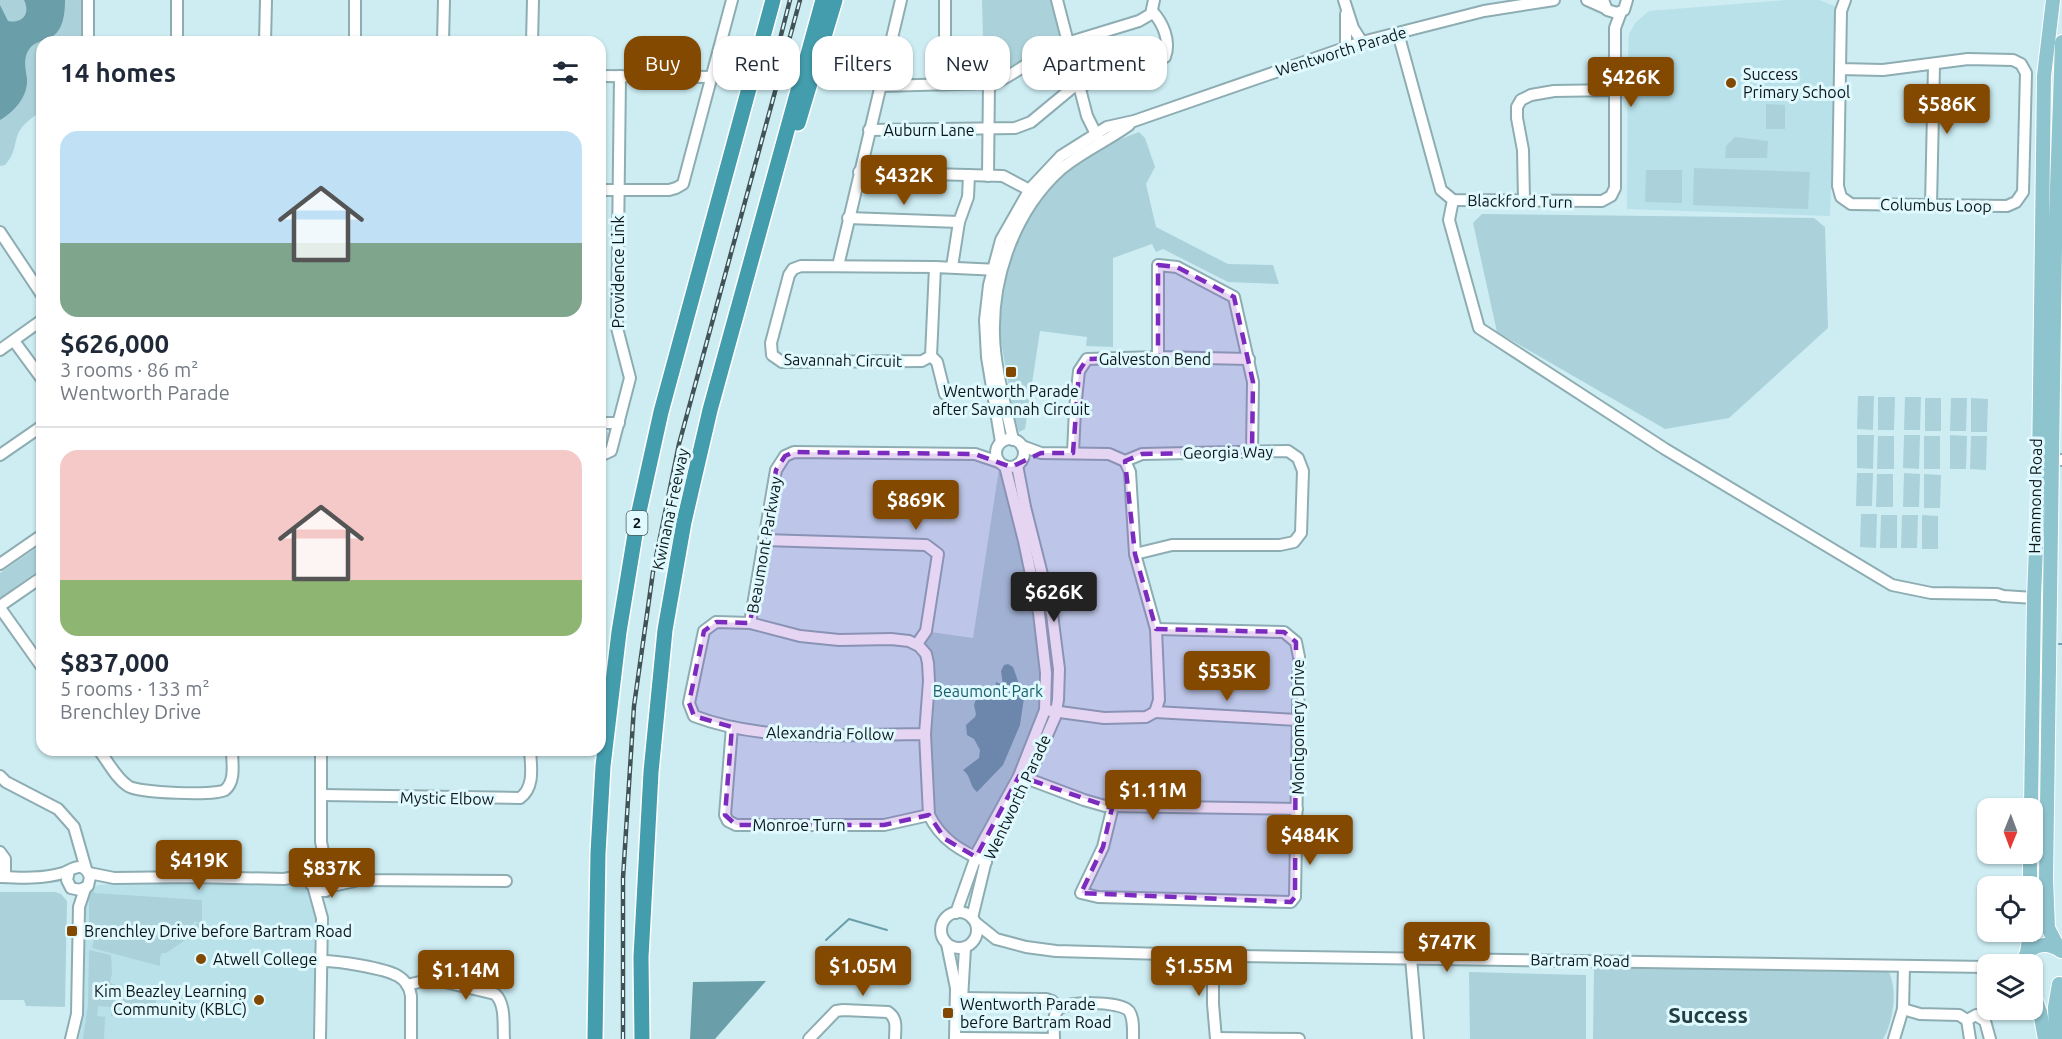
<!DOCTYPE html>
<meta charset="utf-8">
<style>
body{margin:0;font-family:Ubuntu,sans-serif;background:#f6f6f7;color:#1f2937;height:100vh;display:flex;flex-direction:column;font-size:22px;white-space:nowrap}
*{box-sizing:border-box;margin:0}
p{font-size:20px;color:#747a83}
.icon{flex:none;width:33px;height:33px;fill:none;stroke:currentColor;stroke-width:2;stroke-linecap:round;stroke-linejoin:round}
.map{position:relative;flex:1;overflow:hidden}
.drawer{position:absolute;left:36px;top:36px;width:570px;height:720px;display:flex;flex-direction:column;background:#fff;border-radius:18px;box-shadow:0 2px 4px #0004}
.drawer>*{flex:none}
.hud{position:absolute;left:624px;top:36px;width:570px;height:54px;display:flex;gap:12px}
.needle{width:39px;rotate:181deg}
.controls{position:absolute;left:1977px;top:798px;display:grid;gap:12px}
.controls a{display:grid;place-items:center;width:66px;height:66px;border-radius:12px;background:#fff;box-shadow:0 2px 4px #0004;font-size:30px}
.price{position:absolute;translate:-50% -51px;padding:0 14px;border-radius:6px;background:#834900;color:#fff;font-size:20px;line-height:39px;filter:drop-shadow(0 2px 3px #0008)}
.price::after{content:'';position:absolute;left:50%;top:36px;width:18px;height:14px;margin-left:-9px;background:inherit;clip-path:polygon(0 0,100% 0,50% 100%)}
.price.on{background:#222;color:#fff}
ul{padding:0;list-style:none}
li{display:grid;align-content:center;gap:12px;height:318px;padding:0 24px}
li+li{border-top:2px solid #e0e1e3}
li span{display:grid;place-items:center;height:186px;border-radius:18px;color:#555}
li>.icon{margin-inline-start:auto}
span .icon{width:108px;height:108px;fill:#fffc;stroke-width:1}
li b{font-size:26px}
h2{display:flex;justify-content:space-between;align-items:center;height:72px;padding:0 24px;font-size:26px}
.pill{padding:0 21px;border-radius:18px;background:#fff;box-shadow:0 2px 4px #0004;font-size:21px;line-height:54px}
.pill.on{background:#834900;color:#fff}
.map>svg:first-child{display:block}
.built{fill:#b8e1e9}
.green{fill:#abd2da}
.water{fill:#6a9ea8}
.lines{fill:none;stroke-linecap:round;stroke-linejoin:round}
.stream{stroke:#6a9ea8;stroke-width:2}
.minor-casing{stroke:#8eadb3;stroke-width:14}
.major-casing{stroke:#fff;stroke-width:16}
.highway-casing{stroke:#fff;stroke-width:18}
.minor{stroke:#fff;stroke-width:10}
.major{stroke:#8ec4ce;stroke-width:14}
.highway{stroke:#439dad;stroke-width:15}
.rail-casing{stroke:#425357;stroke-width:4.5}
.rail{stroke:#dff9fe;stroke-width:2;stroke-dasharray:7;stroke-linecap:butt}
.marked{fill:#7b2cbf;fill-opacity:0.2;stroke:#7b2cbf;stroke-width:4.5;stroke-dasharray:12 8;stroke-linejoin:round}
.poi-dot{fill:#834900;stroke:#dff9fe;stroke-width:2}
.labels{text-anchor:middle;stroke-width:6;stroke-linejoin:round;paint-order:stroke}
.shield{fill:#dff9fe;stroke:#4b5b5e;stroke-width:1.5}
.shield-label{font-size:15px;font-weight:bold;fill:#0c171a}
.street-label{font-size:16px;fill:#0c171a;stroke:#dff9fe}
.poi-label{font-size:16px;fill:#0c171a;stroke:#dff9fe;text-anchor:start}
.park-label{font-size:16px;fill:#175e6a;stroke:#dff9fe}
.district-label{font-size:22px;font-weight:bold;fill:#223e43;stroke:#dff9fe}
</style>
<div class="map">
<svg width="2062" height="1039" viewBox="0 0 2062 1039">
<rect width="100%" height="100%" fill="#cdedf3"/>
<!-- built -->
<g class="built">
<path d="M1786,0h33l18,7 -7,209 -203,-7 1,-154 1,-21 7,-12 13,-11z"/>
<path d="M165,882l119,2 22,4 5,3 6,20v128h-238l5,-31 1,-24 -3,-16 3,-11v-20l-3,-17 3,-18 6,-14 8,-3 21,-2z"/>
</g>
<!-- green -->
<g class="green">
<path d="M0,0h81v42h-39v69c-9,6 -20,13 -24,23 -5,14 -2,18 -13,31l-5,1z"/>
<path d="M982,0h71l9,35 -2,5 -62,38 -14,1z"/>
<path d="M1766,104l19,1v24h-19z"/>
<path d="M1139,132l6,6 10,29 -9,17 10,43 72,37 45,1 6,19 -51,-2 -65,-33 -7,3 -4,-8 -39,14v89l-27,-1 1,-9 -47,-6 -15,98 -6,3 -5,-17 -14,-79 2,-44 10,-43 21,-38 30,-37 40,-28z"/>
<path d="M1735,137l33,4 -1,17h-42l1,-12z"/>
<path d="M1694,168l116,4 -2,37 -115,-4z"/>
<path d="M1646,170h36v33l-37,-1z"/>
<path d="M1482,214l332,4 11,9 3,101 -99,90 -64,11 -168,-97 -24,-109z"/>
<path d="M1858,396h16l-1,34 -16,-1z"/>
<path d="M1878,397h17l-1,33h-16z"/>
<path d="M1905,397h16l-1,33h-16z"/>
<rect x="1925" y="398" width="16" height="33"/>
<path d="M1951,398h16l-1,33h-16z"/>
<path d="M1971,398l17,1 -1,33h-16z"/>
<path d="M600,429l7,2c4,7 0,16 -7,19z"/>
<path d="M1857,435h17l-1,34 -16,-1z"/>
<path d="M1904,435h16l-1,34 -16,-1z"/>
<path d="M1950,435l17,1 -1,33h-16z"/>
<path d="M1878,436h16v33h-17z"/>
<rect x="1924" y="436" width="16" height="33"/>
<path d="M1971,436h16l-1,34 -16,-1z"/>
<path d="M999,469l5,6 24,101 15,87 -1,41 -14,45 -49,95 -6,4 -6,1 -18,-10 -17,-26 -2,-75 4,-66 -2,-13 -7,-13 6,-14 42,6z"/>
<path d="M1857,473h16l-1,33h-16z"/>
<path d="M1904,473l16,1 -1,33h-16z"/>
<path d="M1877,474h16v33h-17z"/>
<path d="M1924,474l17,1 -1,33h-16z"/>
<path d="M1861,514h16l-1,34 -16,-1z"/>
<path d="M1881,515h16v33h-17z"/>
<path d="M1902,515h16l-1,33h-16z"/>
<path d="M1922,515l16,1v33h-16z"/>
<path d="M42,544v24l-42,30v-25z"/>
<path d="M94,889v4l108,7v30l-3,1 -5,-2v-4l5,-3h-5l-2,6 4,5 -7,2 -2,4 -21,14h-4l-2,5v8l-68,-18 5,-22 -8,-3v-28z"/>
<path d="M0,892h55l6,2 6,7 -2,106 -39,-1 -2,-6h-24z"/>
<path d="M89,950l22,5 1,18 -2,10 46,14v17l-27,2v-10h-14l-1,10h-3v-9l-13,-1 -1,10 9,1 -1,2 -1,20h-21l5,-35z"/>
<path d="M1594,967l295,5c9,19 4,50 -6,67h-290z"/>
<path d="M1469,972l117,3v64h-116z"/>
</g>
<!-- water -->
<g class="water">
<path d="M24,0h41c0,15 -2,34 -18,39 -6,2 -13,4 -17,9 -8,10 -4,21 -3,31 1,18 -13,33 -27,41v-115l8,16c14,3 23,-7 16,-21z"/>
<path d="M1008,664l5,3 11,31 -4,27 -17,40 -26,27c-8,-6 -5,-15 -14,-22l16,-12 1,-8 -6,-11 -7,-4 -1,-10 9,-8 1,-3 -2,-9 2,-6 19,-11 1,-6 7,3 -2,-14 3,-6z"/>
<path d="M766,981l-51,58h-25l3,-57z"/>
</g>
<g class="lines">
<!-- stream -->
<g class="stream">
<path d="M2059,644h3"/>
<path d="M826,940l23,-21 38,11"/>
</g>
<defs>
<g id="minor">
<path d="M945,0v84"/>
<path d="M1057,0l30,116 11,22"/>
<path d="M1344,0l9,28 9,14"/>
<path d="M1587,0l18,8"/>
<path d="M1603,0l4,10 10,3 7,-3 3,-10"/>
<path d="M1398,33l43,157 12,10 149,1 9,-5 4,-8v-160l6,-16"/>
<path d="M88,42v-42"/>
<path d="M177,42v-42"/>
<path d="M265,42l1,-42"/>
<path d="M355,42v-42"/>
<path d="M443,42l1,-42"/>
<path d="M532,42l1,-42"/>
<path d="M1346,48v-34"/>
<path d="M1840,69l43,1 85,-11 45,1 8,4 5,9 -3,119 -7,10 -9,4 -156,-2 -10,-7 -3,-11 3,-175 4,-11"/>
<path d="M600,76l111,1"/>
<path d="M880,86l115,-3c23,-10 40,-27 62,-37l82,-25 12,-7 3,-14"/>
<path d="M869,130l146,-2 16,-6 41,-34 79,-23 14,-8c6,-16 -2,-34 -13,-46"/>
<path d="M859,172l144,4 32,17"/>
<path d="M988,176l1,-93"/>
<path d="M600,190h69l7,-2 7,-4 49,-184"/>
<path d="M1453,200l-4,20 30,108 186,121 227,136 39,8 66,1 6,2 46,3"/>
<path d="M1524,201l-1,-51 -6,-32v-11l4,-7 10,-5 23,-4 62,-1"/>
<path d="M1931,205l3,-140"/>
<path d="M848,218l111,4"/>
<path d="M0,232l42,63"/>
<path d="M838,266l63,-266"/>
<path d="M952,267l7,-45 9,-25 1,-22"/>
<path d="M14,341l28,38"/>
<path d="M0,350l42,-30"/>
<path d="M931,356l-9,5 -140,1 -10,-7 -1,-12 18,-68 4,-6 8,-3 134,1"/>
<path d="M1158,357v-92l19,2 57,30 19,85 -1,70"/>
<path d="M945,394l-8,-32 -6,-6 4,-89 64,3"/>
<path d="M600,423h19"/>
<circle cx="1010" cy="453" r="14"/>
<path d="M1013,440c-7,-34 -18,-70 -19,-104 -2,-60 21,-125 66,-166 21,-18 47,-29 69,-45"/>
<path d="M1001,442l-14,-85 -2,-37 4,-35 12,-45 29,-51 31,-33 46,-29 27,-6 228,-79 122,-31 70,-11"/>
<path d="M1022,446l19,7 68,1 16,7 5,11 5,82 21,75 3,71 -4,12 -9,5 -42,1 -59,-8"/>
<path d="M1073,453l2,-44 4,-38 8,-12 71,-2 91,2"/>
<path d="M0,455l42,-29"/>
<path d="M600,456l11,-5 19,-73 -13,-50 3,-252"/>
<path d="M1125,461l17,-7 146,-3 10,7 5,13 -2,62 -7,9 -14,3h-108l-37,9"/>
<path d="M2045,464l7,-4h10"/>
<path d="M764,540l162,5 12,9 -12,77 -9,13"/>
<path d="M0,564l42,-29"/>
<path d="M0,606l42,-29"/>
<path d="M0,608l42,59"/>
<path d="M750,623l26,-153 9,-14 9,-4 181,2 24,8"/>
<path d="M1155,712l143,8"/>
<path d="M732,727l-7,88 3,6 8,4h148l45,-10"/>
<path d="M925,734c-75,0 -161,9 -231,-18l-5,-13 15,-72 12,-9 34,1 50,13 39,4 52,-1 18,2 10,5 7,8 2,9 1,18 -4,53 4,81c12,25 32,36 57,47"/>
<path d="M99,750c9,12 17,28 29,36 10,7 87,10 97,4 11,-9 7,-27 7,-40"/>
<path d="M321,750v92l6,27"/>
<path d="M0,776l6,6 52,27 16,18 12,42"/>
<path d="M1023,777l61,23 21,6 192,3"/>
<path d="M321,795l199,3c15,-11 11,-31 10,-48"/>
<path d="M1113,806l-10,41 -22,46 17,4 193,5 4,-5 4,-240 -3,-15 -12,-10 -128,-3"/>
<path d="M0,852l5,7v18"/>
<path d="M89,873l25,5 79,-1 91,2 27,-5"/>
<path d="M332,874l26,6 148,1"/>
<path d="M0,877c22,1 42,2 63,-4 6,-2 11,-7 18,-6 5,1 7,5 9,10l-2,9 -8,4 -9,-2 -4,-8 2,-9"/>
<path d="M332,886l2,-8 -7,-9 -8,-1 -8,6 -1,9 8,8h8l6,-5 23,-5"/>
<path d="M314,889l8,29 -2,121"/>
<circle cx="959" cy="930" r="18"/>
<path d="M956,913l22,-62 41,-75 26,-66 1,-37 -7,-60 -15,-72 -19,-75"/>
<path d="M972,918l15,-62 41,-77 27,-62 3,-17 1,-31 -7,-55 -27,-107 -8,-42"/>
<path d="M976,923l20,16 30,8 30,4 181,5 751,11"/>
<path d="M947,944l9,44 -1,51"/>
<path d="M1213,955v49l3,35"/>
<path d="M1411,958l7,81"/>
<path d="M322,961c17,0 62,7 76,15 7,4 12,12 13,20v43"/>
<path d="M407,985l25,-6 63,15c11,10 8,31 9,45"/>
<path d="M962,998l84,1 6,2 7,7"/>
<path d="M962,999l3,-51"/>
<path d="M1903,1009l17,5 39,1 8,5"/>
<path d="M961,1038l93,1"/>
<path d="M1216,1038l83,1"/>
<path d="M71,1039l6,-25 2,-107 6,-18"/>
<path d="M809,1039l27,-28 7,-1 45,2c10,7 7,16 7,27"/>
<path d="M1054,1039c0,-8 -2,-21 3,-28 7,-11 64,-10 72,0 5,7 4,20 4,28"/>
<path d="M1894,1039l9,-30 1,-43"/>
<path d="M1970,1039l-3,-19 9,-5 9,6 5,18"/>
</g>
<g id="major">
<path d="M2031,808l3,-210 5,-131 5,-391 9,-76"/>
<path d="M2030,886v-32"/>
<path d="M2059,949l-11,-21 -2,-49 9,-633 7,-204"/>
<path d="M2027,953l3,-21"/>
<path d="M2022,964c5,-18 23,-25 39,-13"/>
<path d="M2032,990l8,22 5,27"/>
<path d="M2056,1039l-1,-32 4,-23"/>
</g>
<g id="highway">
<path d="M798,123l37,-123"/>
<path d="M595,1039l3,-186 5,-87 16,-134 19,-116 23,-104 112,-412"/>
<path d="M642,1039l-1,-82 10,-185 14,-142 19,-108 26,-112 113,-410"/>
</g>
</defs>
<!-- minor casing -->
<use href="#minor" class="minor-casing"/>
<!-- major casing -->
<use href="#major" class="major-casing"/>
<!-- highway casing -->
<use href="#highway" class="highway-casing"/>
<!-- minor -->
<use href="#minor" class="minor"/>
<!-- major -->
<use href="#major" class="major"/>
<!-- highway -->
<use href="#highway" class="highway"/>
<defs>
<g id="rail">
<path d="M779,43l11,-43"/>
<path d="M623,1039v-161l11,-172 19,-134 26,-128 121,-444"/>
</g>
</defs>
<!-- rail casing -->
<use href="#rail" class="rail-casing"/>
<!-- rail -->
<use href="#rail" class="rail"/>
</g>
<!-- marked area -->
<path class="marked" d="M1158,265l19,2 57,30 19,85 -1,70 -110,2 -17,7 10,93 21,75 128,3 12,10 -1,255 -4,5 -210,-9 22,-46 9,-39 -93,-32 -43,81 -31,-18 -16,-24 -45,10h-148l-11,-10 7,-88 -38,-11 -5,-13 15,-72 12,-9 34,1 26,-153 9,-14 9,-4 181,2 36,13 30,-14h32l6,-82 8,-12 71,-2z"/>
<!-- markers -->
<g class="poi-dot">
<circle cx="1731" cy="83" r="6"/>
<rect x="1005" y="366" width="12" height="12" rx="3"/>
<rect x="66" y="925" width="12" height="12" rx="3"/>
<circle cx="201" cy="959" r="6"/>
<circle cx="259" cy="1000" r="6"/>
<rect x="942" y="1007" width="12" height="12" rx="3"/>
</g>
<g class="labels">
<!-- shield labels -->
<rect class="shield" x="626.5" y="511" width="21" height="24" rx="4.5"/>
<g class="shield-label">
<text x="637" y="528">2</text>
</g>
<!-- street labels -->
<g class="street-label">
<text transform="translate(1341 51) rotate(-17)" y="6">Wentworth Parade</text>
<text x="929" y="136">Auburn Lane</text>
<text transform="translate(1520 201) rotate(1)" y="6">Blackford Turn</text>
<text transform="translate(1936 205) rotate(1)" y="6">Columbus Loop</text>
<text transform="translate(618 272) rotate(-90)" y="6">Providence Link</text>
<text x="1155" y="365">Galveston Bend</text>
<text transform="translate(843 360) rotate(1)" y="6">Savannah Circuit</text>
<text transform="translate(1228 452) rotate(-1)" y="6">Georgia Way</text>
<text transform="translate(2035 496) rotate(-89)" y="6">Hammond Road</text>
<text transform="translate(670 509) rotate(-78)" y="6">Kwinana Freeway</text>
<text transform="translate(764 545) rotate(-80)" y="6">Beaumont Parkway</text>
<text transform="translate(1298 727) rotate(-90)" y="6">Montgomery Drive</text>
<text transform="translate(830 733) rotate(1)" y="6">Alexandria Follow</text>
<text transform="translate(1017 797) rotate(-65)" y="6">Wentworth Parade</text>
<text transform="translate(447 798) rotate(1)" y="6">Mystic Elbow</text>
<text x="799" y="831">Monroe Turn</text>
<text transform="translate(1580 960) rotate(1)" y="6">Bartram Road</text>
</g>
<!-- poi labels -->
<g class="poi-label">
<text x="1743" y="80">Success<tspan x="1743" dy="18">Primary School</tspan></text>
<text x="1011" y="397" text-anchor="middle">Wentworth Parade<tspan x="1011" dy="18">after Savannah Circuit</tspan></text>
<text x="84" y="937">Brenchley Drive before Bartram Road</text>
<text x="213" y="965">Atwell College</text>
<text x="247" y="997" text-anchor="end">Kim Beazley Learning<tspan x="247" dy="18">Community (KBLC)</tspan></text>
<text x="960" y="1010">Wentworth Parade<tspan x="960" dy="18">before Bartram Road</tspan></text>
</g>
<!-- park labels -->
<g class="park-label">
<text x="988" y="697">Beaumont Park</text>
</g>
<!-- district labels -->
<g class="district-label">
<text x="1708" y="1023">Success</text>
</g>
</g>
</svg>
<div class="controls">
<a><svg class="needle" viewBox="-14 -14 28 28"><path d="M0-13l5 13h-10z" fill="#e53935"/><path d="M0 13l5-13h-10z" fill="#747a83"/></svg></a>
<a><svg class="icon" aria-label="locate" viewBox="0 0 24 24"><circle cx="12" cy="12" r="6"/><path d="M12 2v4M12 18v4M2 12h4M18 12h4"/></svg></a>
<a><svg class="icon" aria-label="layers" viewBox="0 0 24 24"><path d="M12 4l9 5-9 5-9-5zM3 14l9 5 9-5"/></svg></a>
</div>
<b class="price" style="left:1631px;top:108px">$426K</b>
<b class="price" style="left:1947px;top:135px">$586K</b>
<b class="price" style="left:904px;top:206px">$432K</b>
<b class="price" style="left:916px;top:531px">$869K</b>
<b class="price on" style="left:1054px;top:623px">$626K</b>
<b class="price" style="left:1227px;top:702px">$535K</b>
<b class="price" style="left:1153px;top:821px">$1.11M</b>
<b class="price" style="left:1310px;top:866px">$484K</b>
<b class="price" style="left:199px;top:891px">$419K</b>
<b class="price" style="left:332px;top:899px">$837K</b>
<b class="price" style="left:1447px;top:973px">$747K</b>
<b class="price" style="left:863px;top:997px">$1.05M</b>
<b class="price" style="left:1199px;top:997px">$1.55M</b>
<b class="price" style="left:466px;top:1001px">$1.14M</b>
<div class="hud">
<a class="pill on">Buy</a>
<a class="pill">Rent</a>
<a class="pill">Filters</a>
<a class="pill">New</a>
<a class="pill">Apartment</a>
</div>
<section class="drawer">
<h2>14 homes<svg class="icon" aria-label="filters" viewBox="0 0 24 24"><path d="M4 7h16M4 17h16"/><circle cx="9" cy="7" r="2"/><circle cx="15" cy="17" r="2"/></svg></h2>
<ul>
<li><span style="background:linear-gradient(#bfe0f5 60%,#7fa58c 0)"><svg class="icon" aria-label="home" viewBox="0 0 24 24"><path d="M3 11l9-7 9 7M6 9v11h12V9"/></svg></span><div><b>$626,000</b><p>3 rooms · 86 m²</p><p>Wentworth Parade</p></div></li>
<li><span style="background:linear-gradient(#f6c9c9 70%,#8fb573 0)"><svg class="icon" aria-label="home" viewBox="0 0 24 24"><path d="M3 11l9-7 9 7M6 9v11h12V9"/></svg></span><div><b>$837,000</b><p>5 rooms · 133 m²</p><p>Brenchley Drive</p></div></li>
</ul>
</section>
</div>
